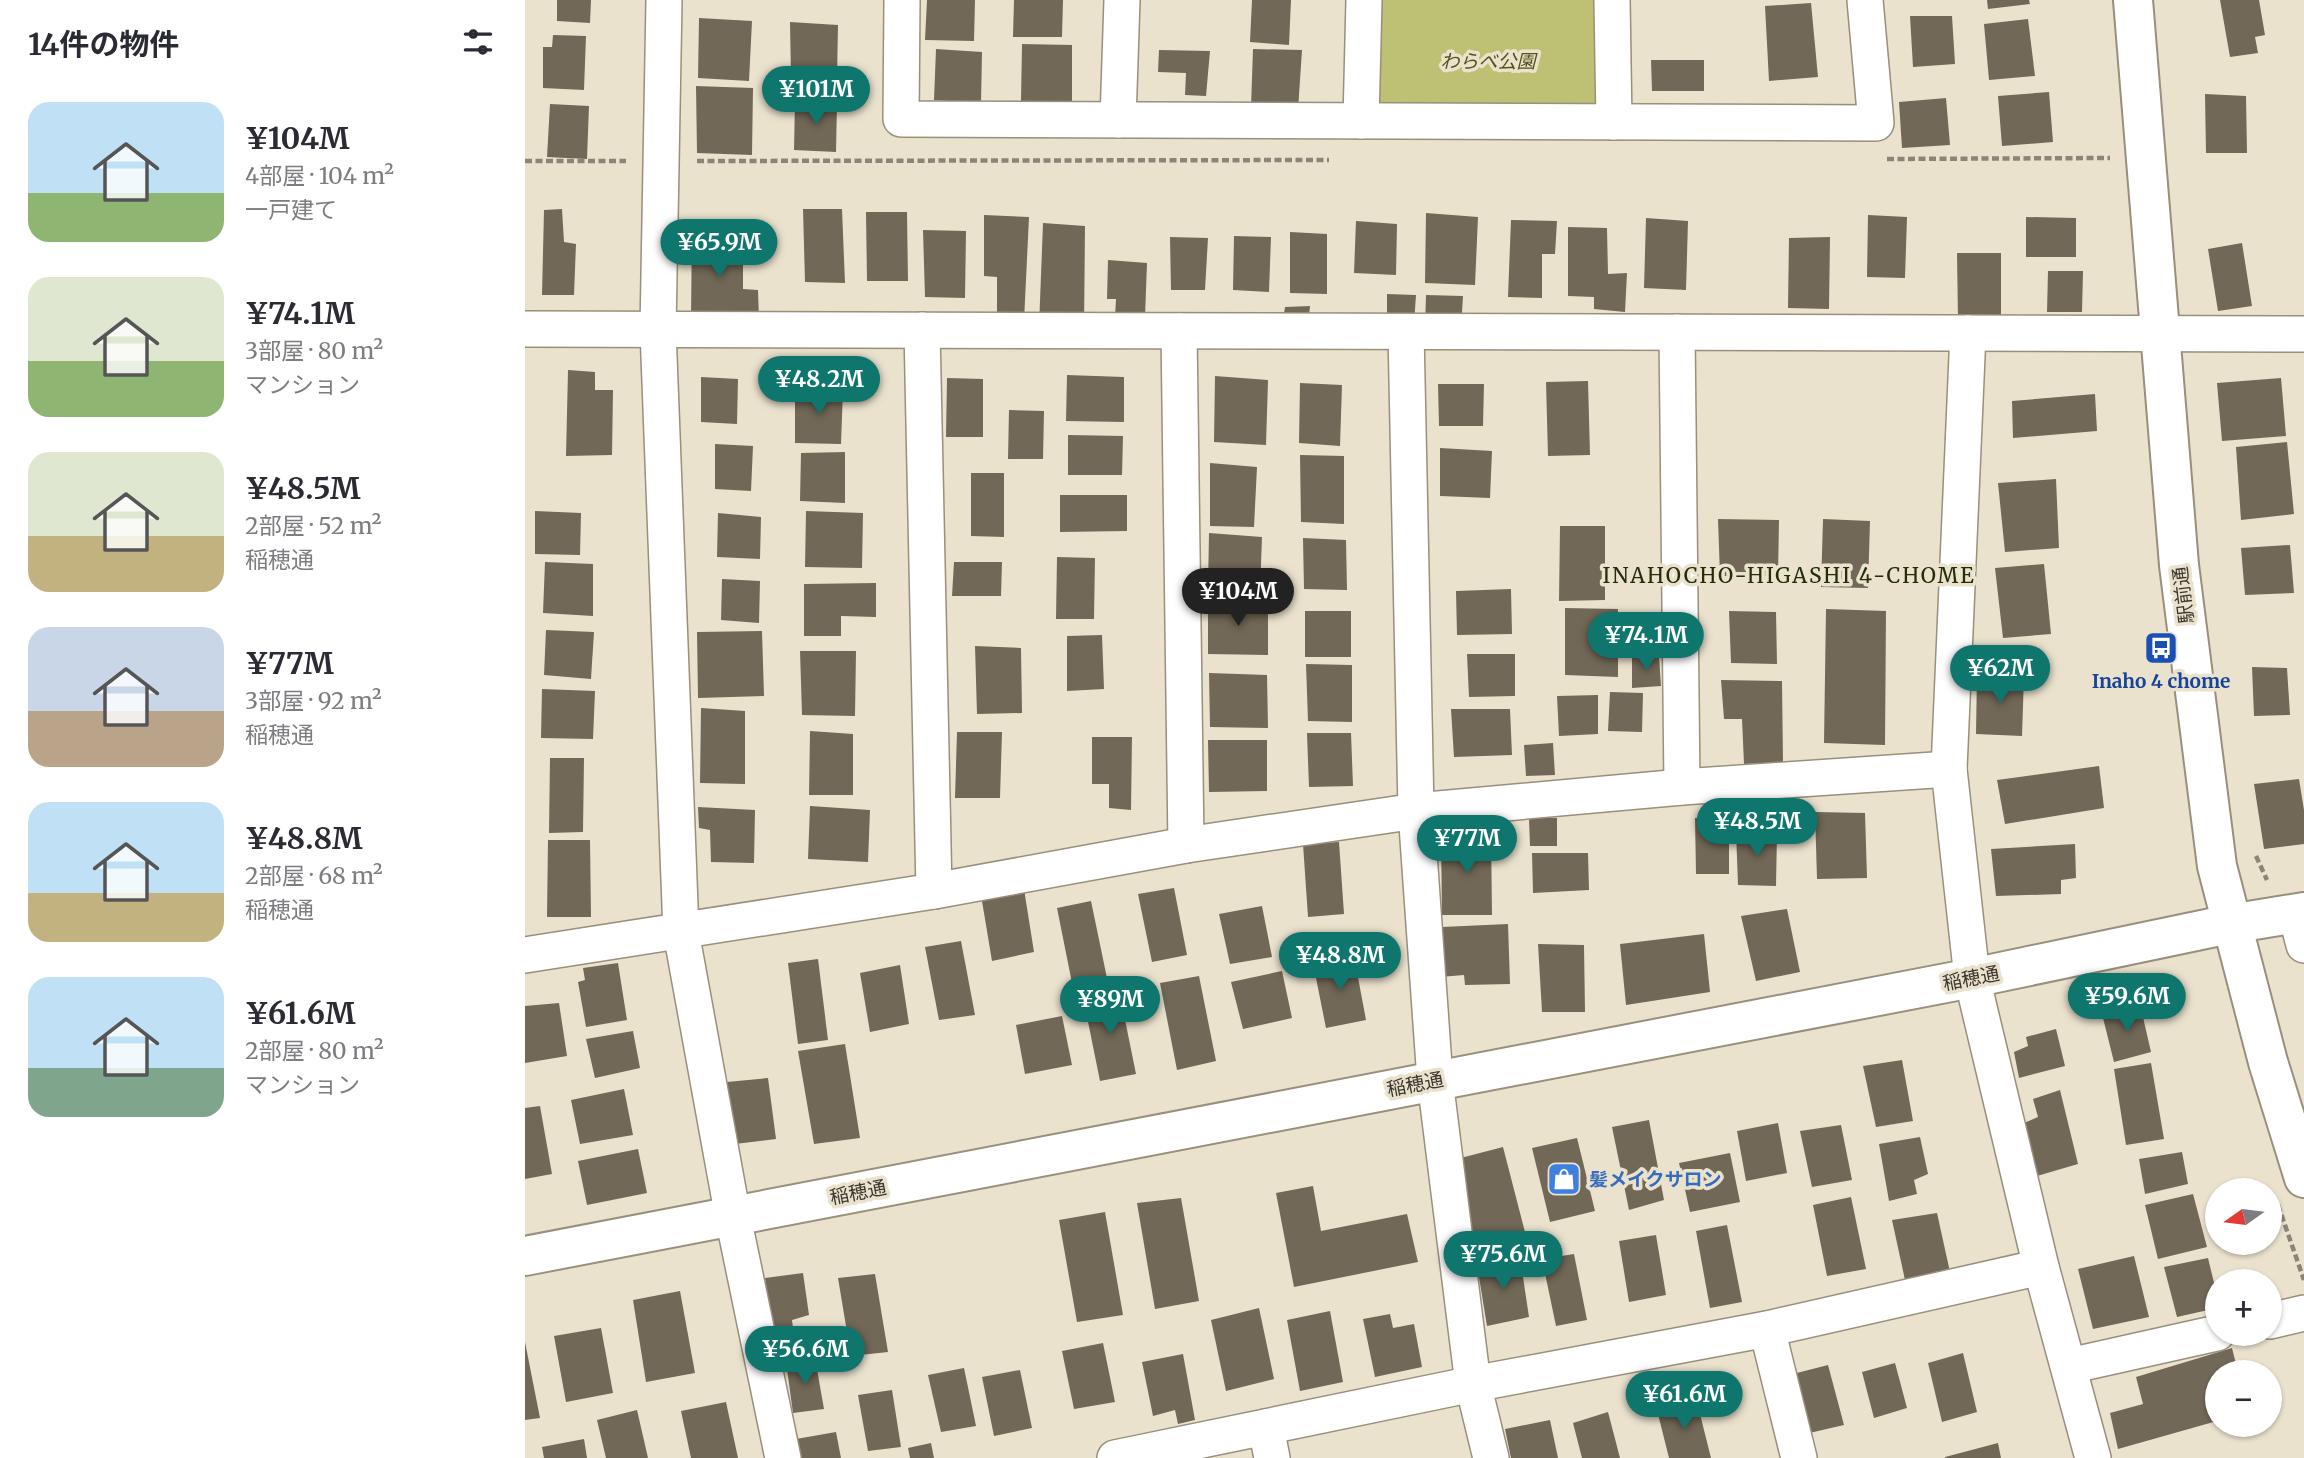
<!DOCTYPE html>
<html lang="ja">
<meta charset="utf-8">
<style>
body{margin:0;font-family:Merriweather,"Noto Sans JP",serif;background:#f7f7f7;color:#2b2b33;height:100vh;display:flex;flex-direction:column;font-size:26px;white-space:nowrap}
*{box-sizing:border-box;margin:0}
p{font-size:23px;color:#7c7c81}
.icon{flex:none;width:38px;height:38px;fill:none;stroke:currentColor;stroke-width:2;stroke-linecap:round;stroke-linejoin:round}
.map{position:relative;flex:1;overflow:hidden}
.details{display:flex;flex-direction:column;background:#fff;width:525px}
.details>*{flex:none}
.needle{width:46px;rotate:256deg}
.tools{position:absolute;left:1680px;top:1178px;display:grid;gap:14px}
.tools a{display:grid;place-items:center;width:77px;height:77px;border-radius:50%;background:#fff;box-shadow:0 2px 5px #0004;font-size:35px}
.price{position:absolute;translate:-50% -60px;padding:0 16px;border-radius:24px;background:#0f766e;color:#fff;font-size:23px;line-height:46px;filter:drop-shadow(0 2px 4px #0008)}
.price::after{content:'';position:absolute;left:50%;top:42px;width:21px;height:16px;margin-left:-10px;background:inherit;clip-path:polygon(0 0,100% 0,50% 100%)}
.price.active{background:#222;color:#fff}
ul{padding:0;list-style:none}
li{display:flex;align-items:center;gap:21px;height:175px;padding:0 28px}
li span{display:grid;place-items:center;flex:none;width:196px;height:140px;border-radius:21px;color:#555}
li>.icon{margin-inline-start:auto}
span .icon{width:84px;height:84px;fill:#fffc;stroke-width:1}
li b{font-size:30px}
h2{display:flex;justify-content:space-between;align-items:center;height:84px;padding:0 28px;font-size:30px}
main{display:flex;flex:1;min-height:0}
.map>svg:first-child{display:block}
.green{fill:#bec173}
.building{fill:#716857}
.lines{fill:none;stroke-linecap:round;stroke-linejoin:round}
.minor-casing{stroke:#988f7c;stroke-width:38}
.tertiary-casing{stroke:#988f7c;stroke-width:42}
.path{stroke:#8b8577;stroke-width:4.5;stroke-dasharray:7 3.5;stroke-linecap:butt}
.minor{stroke:#fff;stroke-width:35}
.tertiary{stroke:#fff;stroke-width:38}
.labels{text-anchor:middle;stroke-width:7;stroke-linejoin:round;paint-order:stroke}
.park-label{font-size:19px;font-style:italic;fill:#525317;stroke:#ebe2ce}
.street-label{font-size:19px;fill:#3a362e;stroke:#ebe2ce}
.transit-label{font-size:19px;font-weight:bold;fill:#164399;stroke:#ebe2ce}
.shop-label{font-size:19px;font-weight:bold;fill:#366cbe;stroke:#ebe2ce;text-anchor:start}
.neighbourhood-label{font-size:21px;letter-spacing:2px;fill:#232e08;stroke:#ebe2ce}
</style>
<main>
<section class="details">
<h2>14件の物件<svg class="icon" aria-label="filters" viewBox="0 0 24 24"><path d="M4 7h16M4 17h16"/><circle cx="9" cy="7" r="2"/><circle cx="15" cy="17" r="2"/></svg></h2>
<ul>
<li><span style="background:linear-gradient(#bfe0f5 65%,#8fb573 0)"><svg class="icon" aria-label="home" viewBox="0 0 24 24"><path d="M3 11l9-7 9 7M6 9v11h12V9"/></svg></span><div><b>¥104M</b><p>4部屋 · 104 m²</p><p>一戸建て</p></div></li>
<li><span style="background:linear-gradient(#dfe7d0 60%,#8fb573 0)"><svg class="icon" aria-label="home" viewBox="0 0 24 24"><path d="M3 11l9-7 9 7M6 9v11h12V9"/></svg></span><div><b>¥74.1M</b><p>3部屋 · 80 m²</p><p>マンション</p></div></li>
<li><span style="background:linear-gradient(#dfe7d0 60%,#c2b280 0)"><svg class="icon" aria-label="home" viewBox="0 0 24 24"><path d="M3 11l9-7 9 7M6 9v11h12V9"/></svg></span><div><b>¥48.5M</b><p>2部屋 · 52 m²</p><p>稲穂通</p></div></li>
<li><span style="background:linear-gradient(#c9d6e8 60%,#b9a48a 0)"><svg class="icon" aria-label="home" viewBox="0 0 24 24"><path d="M3 11l9-7 9 7M6 9v11h12V9"/></svg></span><div><b>¥77M</b><p>3部屋 · 92 m²</p><p>稲穂通</p></div></li>
<li><span style="background:linear-gradient(#bfe0f5 65%,#c2b280 0)"><svg class="icon" aria-label="home" viewBox="0 0 24 24"><path d="M3 11l9-7 9 7M6 9v11h12V9"/></svg></span><div><b>¥48.8M</b><p>2部屋 · 68 m²</p><p>稲穂通</p></div></li>
<li><span style="background:linear-gradient(#bfe0f5 65%,#7fa58c 0)"><svg class="icon" aria-label="home" viewBox="0 0 24 24"><path d="M3 11l9-7 9 7M6 9v11h12V9"/></svg></span><div><b>¥61.6M</b><p>2部屋 · 80 m²</p><p>マンション</p></div></li>
</ul>
</section>
<div class="map">
<svg width="1779" height="1458" viewBox="0 0 1779 1458">
<rect width="100%" height="100%" fill="#ebe2ce"/>
<!-- green -->
<path class="green" d="M839,0h248l2,122 -253,-1z"/>
<!-- building -->
<g class="building">
<path d="M32,0h34l-1,23 -33,-2z"/>
<path d="M402,0h48l-1,41 -49,-1z"/>
<path d="M489,0h49l-1,37h-49z"/>
<path d="M727,0h39l-2,45 -39,-3z"/>
<path d="M1462,0h42l1,4 -42,5z"/>
<path d="M1695,0h39l6,35 -10,2 3,16 -28,4z"/>
<path d="M1286,3l7,74 -49,4 -4,-75z"/>
<path d="M1385,16h42l3,48 -42,3z"/>
<path d="M174,18l53,3 -3,60 -51,-3z"/>
<path d="M1503,19l7,57 -46,4 -5,-56z"/>
<path d="M265,22l48,3 -1,54 -46,-1z"/>
<path d="M28,35l33,1 -2,54 -41,-2v-41h9z"/>
<path d="M497,44l50,1v56h-51z"/>
<path d="M411,49l46,3 -1,51 -47,-3z"/>
<path d="M728,49l49,1 -4,60 -47,-3z"/>
<path d="M634,50l51,1 -4,45 -21,-1 1,-22 -28,-1z"/>
<path d="M1126,60h53v31h-52z"/>
<path d="M171,86l57,2 -1,67 -55,-2z"/>
<path d="M1524,92l4,50 -51,4 -4,-50z"/>
<path d="M1680,94l41,2 1,57h-41z"/>
<path d="M1421,98l4,47 -48,3 -3,-46z"/>
<path d="M270,101l42,1 -1,50 -42,-2z"/>
<path d="M25,104l39,2 -2,53 -40,-2z"/>
<path d="M37,209l2,33 12,2 -2,51h-32l2,-85z"/>
<path d="M278,209h39l3,74 -40,-1z"/>
<path d="M341,212h41l1,69h-41z"/>
<path d="M901,213l52,4 -3,68 -50,-2z"/>
<path d="M459,215l45,2 -5,104 -27,1v-45l-13,-1z"/>
<path d="M1343,215l39,2 -2,61 -38,-1z"/>
<path d="M1501,217l50,1v39h-50z"/>
<path d="M1121,218l42,3 -2,69 -42,-2z"/>
<path d="M986,220l46,1 -2,33h-13v44l-34,-1z"/>
<path d="M831,221l41,3 -1,51 -42,-2z"/>
<path d="M167,222l34,2 -2,28 19,3v34l15,1 1,30h-68z"/>
<path d="M518,223l42,3 -1,104 -45,-3z"/>
<path d="M1043,227l39,1 1,46 19,-1 -2,39 -31,-3v-12l-26,-1z"/>
<path d="M398,230l43,1 -1,67 -40,-1z"/>
<path d="M765,232l37,2v60l-37,-1z"/>
<path d="M709,236l37,1 -2,55 -36,-2z"/>
<path d="M645,237l38,1 -3,52h-34z"/>
<path d="M1305,237l-1,72 -41,-1 1,-70z"/>
<path d="M1717,243l10,63 -34,5 -10,-62z"/>
<path d="M1432,253h44v68l-43,-1z"/>
<path d="M583,260l39,3 -2,54h-30l1,-18h-9z"/>
<path d="M1523,271h35l-1,41h-35z"/>
<path d="M862,294l29,1 -2,29h-27z"/>
<path d="M901,295l37,1 -2,33 -36,-2z"/>
<path d="M785,306l-2,21h-26l3,-20z"/>
<path d="M43,370l27,2v18h18l-1,65 -46,1z"/>
<path d="M542,375l57,2v45l-58,-1z"/>
<path d="M690,376l53,4 -2,65 -52,-3z"/>
<path d="M176,377l37,2 -1,45 -36,-2z"/>
<path d="M422,378l36,1v58h-37z"/>
<path d="M1756,378l5,58 -64,5 -5,-58z"/>
<path d="M1063,381l2,74 -42,1 -2,-74z"/>
<path d="M775,383l42,2 -2,61 -41,-3z"/>
<path d="M913,384h46l-1,42h-44z"/>
<path d="M270,388l48,1 -2,55 -46,-1z"/>
<path d="M1570,394l2,37 -84,7 -1,-37z"/>
<path d="M484,410l35,1 -1,48h-35z"/>
<path d="M543,435l55,1 -1,39h-54z"/>
<path d="M1762,442l7,72 -53,6 -5,-73z"/>
<path d="M190,444l38,2 -2,45 -36,-2z"/>
<path d="M915,448l52,3 -2,47 -50,-2z"/>
<path d="M320,452v51l-45,-2 1,-48z"/>
<path d="M775,455l44,1v68l-43,-2z"/>
<path d="M685,463l47,4 -3,60 -44,-1z"/>
<path d="M446,473h33v64l-33,-1z"/>
<path d="M1531,479l3,69 -54,4 -7,-69z"/>
<path d="M535,495h67v36l-67,1z"/>
<path d="M10,511l46,2 -1,42 -45,-1z"/>
<path d="M281,511l57,2 -1,55 -57,-1z"/>
<path d="M193,513l43,4 -1,42 -43,-2z"/>
<path d="M1193,519l61,1 -1,56h-58z"/>
<path d="M1298,519l47,2 -2,67 -47,-1z"/>
<path d="M1035,526h45v74l-46,1z"/>
<path d="M684,533l53,4 -2,55 -52,-3z"/>
<path d="M778,538l43,2 1,50 -43,-1z"/>
<path d="M1765,545l4,48 -49,2 -4,-47z"/>
<path d="M532,557l38,1 -1,61h-38z"/>
<path d="M20,562l48,2v52l-50,-3z"/>
<path d="M429,562h48l-1,34h-49z"/>
<path d="M1519,564l7,70 -48,4 -8,-70z"/>
<path d="M197,579l38,2 -1,42 -38,-3z"/>
<path d="M351,583v34l-35,-1v20h-37v-52z"/>
<path d="M986,589l1,45 -55,1 -1,-44z"/>
<path d="M683,602l60,1v52l-60,-1z"/>
<path d="M1040,608l53,1v68l-53,-2z"/>
<path d="M1301,609l60,2 -1,134 -61,-2z"/>
<rect x="780" y="611" width="46" height="46"/>
<path d="M1204,611l47,1 1,52 -46,-1z"/>
<path d="M21,630l48,2 -3,47 -47,-4z"/>
<path d="M237,631l2,65 -66,2 -1,-66z"/>
<path d="M577,635l2,54 -37,2v-55z"/>
<path d="M450,646l46,2 1,65 -45,1z"/>
<path d="M275,651h56l-1,65 -53,-1z"/>
<path d="M942,654h48v42l-46,1z"/>
<path d="M1107,656h27l2,30 -29,2z"/>
<path d="M781,664l46,1v57l-44,-1z"/>
<path d="M1727,667l35,1 3,47 -36,1z"/>
<path d="M684,673l58,2 1,53 -58,-1z"/>
<path d="M1452,674l47,2 -2,60 -46,-2z"/>
<path d="M1196,680l61,1 1,81 -39,2 -2,-45h-18z"/>
<path d="M17,689l53,2 -2,48 -52,-1z"/>
<path d="M1085,692l33,1 -1,39 -34,-1z"/>
<path d="M1073,695v39l-39,2 -2,-40z"/>
<path d="M176,708l44,3v73l-45,-1z"/>
<path d="M926,709h59l2,46 -58,2z"/>
<path d="M285,731l43,3v61h-44z"/>
<path d="M432,732h45l-2,66h-45z"/>
<path d="M782,733h44l2,53 -44,1z"/>
<path d="M567,737h40l-1,73 -22,-2v-24h-17z"/>
<path d="M683,740h59v51l-58,1z"/>
<path d="M1028,743l2,32 -29,1 -2,-31z"/>
<path d="M25,758h34l-1,74 -34,1z"/>
<path d="M1574,766l5,42 -99,16 -8,-44z"/>
<path d="M1774,779l5,31v34l-40,5 -10,-65z"/>
<path d="M285,806l60,4 -2,52 -60,-3z"/>
<path d="M173,807l57,3 -1,53 -43,-1 -1,-32 -11,-2z"/>
<path d="M1290,812l50,1 2,65 -50,1z"/>
<path d="M1004,818h28v28h-27z"/>
<path d="M1170,818h34v56h-33z"/>
<path d="M1211,831l41,2 -1,53 -38,-1z"/>
<path d="M916,835h50l1,80h-50z"/>
<path d="M23,840h42l1,77h-44z"/>
<path d="M814,842l5,72 -36,3 -5,-73z"/>
<path d="M1550,844l1,34 -15,2v14l-65,2 -5,-47z"/>
<path d="M1007,853h56l1,37 -56,3z"/>
<path d="M649,888l13,67 -35,7 -14,-68z"/>
<path d="M499,889l10,63 -42,9 -11,-66z"/>
<path d="M566,901l17,82 -35,5 -16,-80z"/>
<path d="M737,906l10,51 -42,7 -11,-50z"/>
<path d="M1262,909l13,63 -44,9 -15,-65z"/>
<path d="M983,924l2,60 -45,1 -1,-10 -24,2 2,-50z"/>
<path d="M1179,934l6,58 -84,13 -6,-61z"/>
<path d="M436,941l14,74 -36,5 -14,-73z"/>
<path d="M1013,944l46,1 1,67h-43z"/>
<path d="M829,956l12,64 -40,8 -13,-65z"/>
<path d="M293,959l10,81 -30,4 -10,-81z"/>
<path d="M93,963l9,57 -41,7 -8,-45 7,-2 -2,-12z"/>
<path d="M375,965l9,59 -39,8 -10,-59z"/>
<path d="M757,971l10,47 -49,11 -12,-47z"/>
<path d="M674,976l17,85 -39,9 -17,-87z"/>
<path d="M594,990l17,84 -36,7 -17,-84z"/>
<path d="M34,1003l8,53 -42,7v-57z"/>
<path d="M1615,1004l11,48 -37,10 -12,-48z"/>
<path d="M537,1016l10,49 -47,9 -9,-49z"/>
<path d="M1531,1029l9,37 -46,12 -5,-26 14,-6 -2,-9z"/>
<path d="M108,1031l7,37 -45,10 -9,-39z"/>
<path d="M320,1044l15,94 -46,6 -16,-93z"/>
<path d="M1377,1060l11,61 -37,6 -13,-61z"/>
<path d="M1626,1063l13,76 -38,6 -12,-76z"/>
<path d="M243,1078l8,61 -41,5 -8,-62z"/>
<path d="M99,1089l9,46 -53,9 -9,-44z"/>
<path d="M1535,1090l18,74 -41,12 -13,-53 14,-6 -5,-18z"/>
<path d="M15,1106l12,68 -27,5v-71z"/>
<path d="M1124,1120l15,80 -35,10 -17,-83z"/>
<path d="M1253,1123l9,50 -41,8 -9,-50z"/>
<path d="M1316,1125l11,55 -40,7 -12,-56z"/>
<path d="M1395,1137l8,37 -14,6 3,14 -28,7 -10,-57z"/>
<path d="M1052,1138l18,73 -45,11 -18,-74z"/>
<path d="M978,1147l23,89 -50,13 -23,-89z"/>
<path d="M113,1149l9,44 -60,12 -9,-44z"/>
<path d="M1657,1152l6,32 -43,10 -6,-35z"/>
<path d="M1205,1153l10,49 -50,10 -11,-49z"/>
<path d="M788,1186l8,45 86,-17 11,48 -124,25 -18,-94z"/>
<path d="M1668,1194l14,53 -49,12 -13,-54z"/>
<path d="M1326,1197l15,72 -39,7 -14,-71z"/>
<path d="M656,1198l18,103 -44,8 -18,-106z"/>
<path d="M580,1212l18,103 -46,7 -18,-102z"/>
<path d="M1412,1213l13,59 -45,8 -13,-60z"/>
<path d="M1202,1225l15,77 -32,6 -14,-77z"/>
<path d="M1131,1235l10,60 -37,7 -10,-61z"/>
<path d="M1049,1254l13,66 -31,6 -14,-67z"/>
<path d="M1609,1256l15,61 -56,12 -15,-60z"/>
<path d="M995,1257l9,60 -42,9 -10,-61z"/>
<path d="M1683,1258l9,37v13l-40,9 -13,-50z"/>
<path d="M278,1273l6,42 -17,5 3,24 -20,2 -10,-68z"/>
<path d="M350,1274l13,78 -37,4 -13,-78z"/>
<path d="M155,1291l15,82 -49,9 -13,-82z"/>
<path d="M734,1308l15,71 -48,12 -15,-71z"/>
<path d="M805,1311l13,71 -43,9 -13,-71z"/>
<path d="M865,1314l3,14 21,-4 8,43 -47,10 -12,-58z"/>
<path d="M76,1328l12,65 -47,9 -12,-66z"/>
<path d="M0,1342l15,76 -15,2z"/>
<path d="M578,1343l12,59 -41,7 -12,-58z"/>
<path d="M1707,1348l6,24h-21v49l-99,28 -8,-36 33,-9 -7,-27z"/>
<path d="M1438,1353l14,59 -35,10 -14,-59z"/>
<path d="M658,1354l12,66 -17,4 -3,-14 -22,6 -11,-54z"/>
<path d="M290,1358l9,51 -31,4 -7,-51z"/>
<path d="M1370,1363l12,45 -33,10 -12,-46z"/>
<path d="M1303,1365l16,60 -39,9 -16,-59z"/>
<path d="M439,1368l12,58 -35,6 -13,-57z"/>
<path d="M495,1370l12,58 -38,8 -12,-59z"/>
<path d="M367,1390l9,57 -33,4 -10,-56z"/>
<path d="M1171,1398l15,60h-42l-12,-48z"/>
<path d="M201,1402l12,56h-47l-10,-47z"/>
<path d="M112,1410l11,48h-42l-9,-38z"/>
<path d="M1083,1412l12,46h-38l-9,-35z"/>
<path d="M1025,1420l8,38h-47l-6,-29z"/>
<path d="M311,1432l5,26h-41l-4,-19z"/>
<path d="M59,1439l3,19h-43l-2,-11z"/>
<path d="M406,1443l3,15h-24l-2,-10z"/>
<path d="M1473,1443l3,15h-56v-1z"/>
</g>
<g class="lines">
<defs>
<g id="minor">
<path d="M139,0l-6,330 23,602 52,285 50,241"/>
<path d="M377,0l-1,119 975,4 -11,-123"/>
<path d="M1087,0l2,122"/>
<path d="M593,120l4,-120"/>
<path d="M836,121l3,-121"/>
<path d="M0,329l1779,5"/>
<path d="M397,330l12,561"/>
<path d="M654,331l7,514"/>
<path d="M881,332l10,479 19,269 38,304 18,74"/>
<path d="M1152,332l5,455"/>
<path d="M1443,333l-19,436 23,209 69,289 52,191"/>
<path d="M1771,914l8,31"/>
<path d="M0,955l409,-64 252,-46 230,-34 266,-24 267,-18"/>
<path d="M1745,1321l34,-8"/>
<path d="M1242,1329l32,129"/>
<path d="M1544,1366l148,-33"/>
<path d="M741,1427l6,31"/>
<path d="M590,1458l358,-74 294,-55 274,-62"/>
</g>
<g id="tertiary">
<path d="M1608,0l46,565 38,301 51,196 36,116"/>
<path d="M0,1256l1447,-278 258,-54 74,-12"/>
</g>
</defs>
<!-- minor casing -->
<use href="#minor" class="minor-casing"/>
<!-- tertiary casing -->
<use href="#tertiary" class="tertiary-casing"/>
<!-- path -->
<g class="path">
<path d="M1362,159l223,-1"/>
<path d="M0,161h101"/>
<path d="M172,161l632,-1"/>
<path d="M1731,856l11,24"/>
<path d="M1753,1205l26,75"/>
</g>
<!-- minor -->
<use href="#minor" class="minor"/>
<!-- tertiary -->
<use href="#tertiary" class="tertiary"/>
</g>
<!-- icons -->
<defs>
<symbol id="bus-square" viewBox="-11 -11 22 22"><rect x="-9" y="-9" width="18" height="18" rx="4" fill="#1a4fb4" stroke="#ebe2ce"/><path d="M-5-6H5V4H4V6H2V4H-2V6H-4V4H-5ZM-3.5-4V0h7V-4ZM-3.5 1.2v1.5H-2V1.2ZM2 1.2v1.5H3.5V1.2Z" fill="#fff"/></symbol>
<symbol id="shop-square" viewBox="-11 -11 22 22"><rect x="-9" y="-9" width="18" height="18" rx="4" fill="#3f7fe0" stroke="#ebe2ce"/><path d="M-5-2.5h2.3a2.7 3.5 0 0 1 5.4 0H5L5.5 6h-11ZM-1.5-2.5h3a1.5 2.3 0 0 0-3 0Z" fill="#fff"/></symbol>
</defs>
<g fill-rule="evenodd">
<use href="#bus-square" x="1617" y="629" width="38" height="38"/>
<use href="#shop-square" x="1020" y="1160" width="38" height="38"/>
</g>
<g class="labels">
<!-- park labels -->
<g class="park-label">
<text x="963" y="68">わらべ公園</text>
</g>
<!-- street labels -->
<g class="street-label">
<text transform="translate(1658 595) rotate(-97)" y="7">駅前通</text>
<text transform="translate(1446 978) rotate(-11)" y="7">稲穂通</text>
<text transform="translate(890 1084) rotate(-11)" y="7">稲穂通</text>
<text transform="translate(333 1192) rotate(-11)" y="7">稲穂通</text>
</g>
<!-- transit labels -->
<g class="transit-label">
<text x="1636" y="688">Inaho 4 chome</text>
</g>
<!-- shop labels -->
<g class="shop-label">
<text x="1064" y="1186">髪メイクサロン</text>
</g>
<!-- neighbourhood labels -->
<g class="neighbourhood-label">
<text x="1264" y="583">INAHOCHO-HIGASHI 4-CHOME</text>
</g>
</g>
</svg>
<div class="tools">
<a><svg class="needle" viewBox="-14 -14 28 28"><path d="M0-13l5 13h-10z" fill="#e53935"/><path d="M0 13l5-13h-10z" fill="#7c7c81"/></svg></a>
<a>+</a>
<a>−</a>
</div>
<b class="price" style="left:291px;top:126px">¥101M</b>
<b class="price" style="left:194px;top:279px">¥65.9M</b>
<b class="price" style="left:294px;top:416px">¥48.2M</b>
<b class="price active" style="left:713px;top:628px">¥104M</b>
<b class="price" style="left:1121px;top:672px">¥74.1M</b>
<b class="price" style="left:1475px;top:705px">¥62M</b>
<b class="price" style="left:1232px;top:858px">¥48.5M</b>
<b class="price" style="left:942px;top:875px">¥77M</b>
<b class="price" style="left:815px;top:992px">¥48.8M</b>
<b class="price" style="left:1602px;top:1033px">¥59.6M</b>
<b class="price" style="left:585px;top:1036px">¥89M</b>
<b class="price" style="left:978px;top:1291px">¥75.6M</b>
<b class="price" style="left:280px;top:1386px">¥56.6M</b>
<b class="price" style="left:1159px;top:1431px">¥61.6M</b>
</div>
</main>
